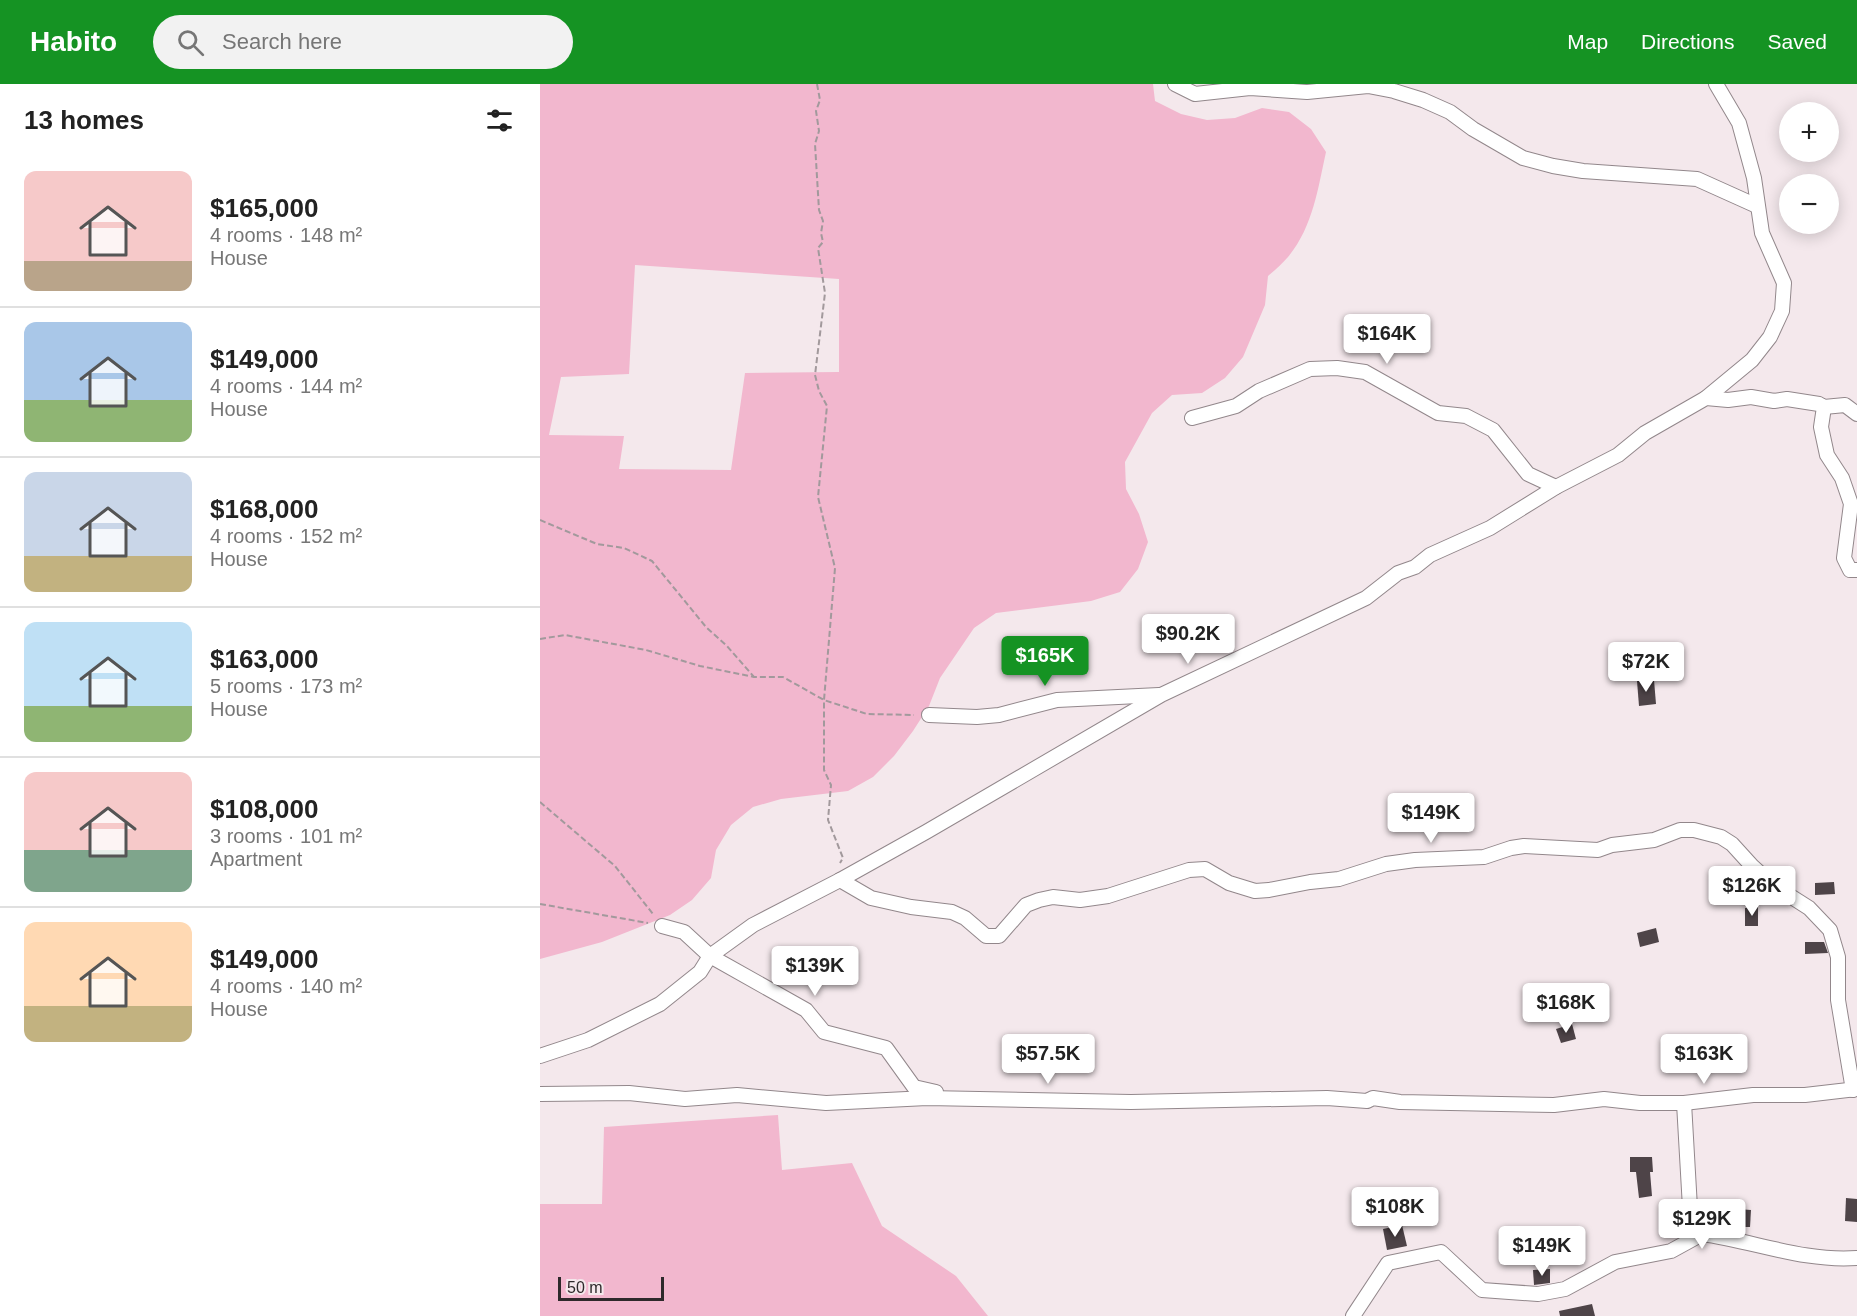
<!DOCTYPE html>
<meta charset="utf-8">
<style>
body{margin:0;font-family:Arial,sans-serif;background:#f2f2f2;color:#222;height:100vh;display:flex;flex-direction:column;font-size:22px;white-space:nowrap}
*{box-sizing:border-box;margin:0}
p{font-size:20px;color:#767676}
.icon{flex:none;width:33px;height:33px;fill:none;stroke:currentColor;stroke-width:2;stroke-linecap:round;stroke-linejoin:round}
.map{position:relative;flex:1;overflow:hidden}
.side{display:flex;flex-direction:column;background:#fff;width:540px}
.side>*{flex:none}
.controls{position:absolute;left:1239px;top:18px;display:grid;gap:12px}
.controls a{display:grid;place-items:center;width:60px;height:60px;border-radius:50%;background:#fff;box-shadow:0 3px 15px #0003;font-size:30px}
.scale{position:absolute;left:18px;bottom:15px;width:106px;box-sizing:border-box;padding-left:6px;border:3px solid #2e292b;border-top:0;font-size:16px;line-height:21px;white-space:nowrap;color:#2e292b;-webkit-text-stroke:4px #f4e8ec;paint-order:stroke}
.price{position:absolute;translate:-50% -51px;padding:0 14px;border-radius:6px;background:#fff;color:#222;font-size:20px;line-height:39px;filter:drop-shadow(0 2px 3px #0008)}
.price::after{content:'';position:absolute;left:50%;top:36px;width:18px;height:14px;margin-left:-9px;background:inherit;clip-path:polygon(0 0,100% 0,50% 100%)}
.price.current{background:#159323;color:#fff}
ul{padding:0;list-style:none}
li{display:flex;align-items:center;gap:18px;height:150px;padding:0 24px}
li+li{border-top:2px solid #e0e0e0}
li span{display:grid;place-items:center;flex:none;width:168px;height:120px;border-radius:12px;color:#555}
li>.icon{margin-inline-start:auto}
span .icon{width:72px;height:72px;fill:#fffc;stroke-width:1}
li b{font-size:26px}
h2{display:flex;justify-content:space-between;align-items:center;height:72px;padding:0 24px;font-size:26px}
header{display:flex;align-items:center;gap:36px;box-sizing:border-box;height:84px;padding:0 30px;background:#159323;color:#fff}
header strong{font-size:28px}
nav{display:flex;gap:33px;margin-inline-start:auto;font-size:21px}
.search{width:420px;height:54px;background:#f2f2f2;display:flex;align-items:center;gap:15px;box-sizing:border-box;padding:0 21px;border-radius:33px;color:#767676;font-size:22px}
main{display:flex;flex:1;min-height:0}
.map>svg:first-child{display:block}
.green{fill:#f2b7ce;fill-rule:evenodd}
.building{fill:#4e4448}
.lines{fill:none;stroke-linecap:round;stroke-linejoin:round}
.street-casing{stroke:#92878b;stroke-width:16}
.path{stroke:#a2999c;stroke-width:2;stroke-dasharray:6 3;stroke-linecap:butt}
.street{stroke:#fff;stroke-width:14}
</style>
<header>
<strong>Habito</strong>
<div class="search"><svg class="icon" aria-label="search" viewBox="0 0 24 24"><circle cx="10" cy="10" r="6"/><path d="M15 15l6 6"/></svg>Search here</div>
<nav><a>Map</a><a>Directions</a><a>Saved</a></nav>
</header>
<main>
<section class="side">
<h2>13 homes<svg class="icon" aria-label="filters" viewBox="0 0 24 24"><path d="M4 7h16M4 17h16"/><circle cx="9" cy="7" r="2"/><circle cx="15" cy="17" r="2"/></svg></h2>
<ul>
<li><span style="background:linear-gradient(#f6c9c9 75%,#b9a48a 0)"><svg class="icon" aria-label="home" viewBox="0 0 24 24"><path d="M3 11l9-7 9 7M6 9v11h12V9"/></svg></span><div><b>$165,000</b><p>4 rooms · 148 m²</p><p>House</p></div></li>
<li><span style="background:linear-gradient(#a9c7e8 65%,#8fb573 0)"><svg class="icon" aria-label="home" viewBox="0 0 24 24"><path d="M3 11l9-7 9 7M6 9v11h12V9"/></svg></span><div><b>$149,000</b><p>4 rooms · 144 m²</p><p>House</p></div></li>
<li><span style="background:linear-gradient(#c9d6e8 70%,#c2b280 0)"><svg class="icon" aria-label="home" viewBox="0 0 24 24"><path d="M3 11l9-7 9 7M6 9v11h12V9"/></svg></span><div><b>$168,000</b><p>4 rooms · 152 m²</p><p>House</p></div></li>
<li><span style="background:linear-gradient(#bfe0f5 70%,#8fb573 0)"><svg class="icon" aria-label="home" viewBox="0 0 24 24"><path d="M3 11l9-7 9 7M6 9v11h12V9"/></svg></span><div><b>$163,000</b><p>5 rooms · 173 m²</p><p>House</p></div></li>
<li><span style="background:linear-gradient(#f6c9c9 65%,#7fa58c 0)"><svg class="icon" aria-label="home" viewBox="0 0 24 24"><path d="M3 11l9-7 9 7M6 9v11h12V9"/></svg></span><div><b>$108,000</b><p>3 rooms · 101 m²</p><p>Apartment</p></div></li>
<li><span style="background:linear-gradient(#ffd9b3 70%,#c2b280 0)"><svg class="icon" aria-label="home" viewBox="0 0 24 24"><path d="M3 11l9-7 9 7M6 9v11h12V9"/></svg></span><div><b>$149,000</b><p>4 rooms · 140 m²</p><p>House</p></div></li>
</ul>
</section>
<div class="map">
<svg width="1317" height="1232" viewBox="0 0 1317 1232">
<rect width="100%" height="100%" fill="#f4e8ec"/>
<!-- green -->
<g class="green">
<path d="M0,0h613l2,17 26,13 26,6 28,-2 27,-10 27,4 22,17 15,23c-8,36 -13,75 -38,105 -6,7 -13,13 -20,19l-3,29 -22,52 -18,21 -23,15 -30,2 -20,18 -27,49 1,27 13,25 9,28 -10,27 -18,23 -29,9 -95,12 -22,15 -34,50 -11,28 -16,25 -19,25 -21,21 -25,14 -67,8 -28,8 -22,18 -15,25 -5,28 -19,22 -22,15 -68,27 -62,17zM95,181l204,14v93l-94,1 -14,97 -112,-1 5,-33 -75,-1 12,-58 68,-3z"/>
<path d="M238,1031l4,55 70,-7 30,63 74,50 32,40h-448v-112h62l2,-77z"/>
</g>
<!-- building -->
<g class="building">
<path d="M1114,596l2,24 -17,2 -2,-25z"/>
<path d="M1294,798l1,12 -20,1v-12z"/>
<path d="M1218,823v19h-13v-18z"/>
<path d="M1116,844l3,14 -19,5 -3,-14z"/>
<path d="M1265,858h19l4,11 -23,1z"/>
<path d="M1032,940l4,15 -15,4 -5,-14z"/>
<path d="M1090,1073h22l1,15h-3l2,24 -13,2 -3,-26h-6z"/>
<path d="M1306,1114l11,1v23l-12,-1z"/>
<path d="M1197,1125l14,1 -1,17h-14z"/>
<path d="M862,1141l5,21 -20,4 -4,-21z"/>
<path d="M1010,1185v14l-16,2 -1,-15z"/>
<path d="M1052,1220l3,12h-35l-1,-5z"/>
</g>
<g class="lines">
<defs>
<g id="street">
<path d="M635,0l20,10 55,-6 57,4 61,-6 26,5 29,9 27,12 23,17 50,29 30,8 30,5 114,8 60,27"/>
<path d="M1166,314l46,-38 18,-23 12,-26 2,-28 -22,-50 -8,-55 -15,-55 -23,-39"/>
<path d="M1284,323l-3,20 6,28 15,23 9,26 -7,54 6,12h7"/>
<path d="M652,334l44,-12 23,-15 51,-22 27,-1 28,4 73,41 28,3 27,14 35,44 28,13"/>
<path d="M389,631l48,2 22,-2 58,-15 102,-5"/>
<path d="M300,796l31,18 40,9 41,5 13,6 21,18h13l27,-31 13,-5 14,-3 27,3 28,-4 81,-26 16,-1 24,14 26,8 14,-1 41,-8 29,-3 47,-15 29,-4 69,-3 27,-9 13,-2 74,4 14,-5 42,-5 26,-10h14l27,7 11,7 20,22 21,19 36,23 21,22 8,27v43l15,90"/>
<path d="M122,842l22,6 26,24 96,54 18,22 62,16 28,39 22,5"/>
<path d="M0,972l48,-16 72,-36 40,-32 10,-16 43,-31 87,-45 86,-48 235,-137 205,-97 32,-25 17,-6 15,-12 60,-27 66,-41 62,-32 27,-22 61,-35 22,2 23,-3 23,4 13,-2 32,5 5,3 21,-2 12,9"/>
<path d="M0,1010l89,-1 56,6 52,-4 89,8 101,-5 204,4 196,-4 40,3 6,-3 27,4 154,3 50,-6 36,4h44l69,-8h52l52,-6"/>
<path d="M1144,1019l6,105 5,20 7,6c52,7 102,28 155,24"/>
<path d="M813,1232l35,-53 53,-11 41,38 56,4 27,-5 50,-27 56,-11 31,-17"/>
</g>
</defs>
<!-- street casing -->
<use href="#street" class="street-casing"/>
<!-- path -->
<g class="path">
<path d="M277,0l3,16 -4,11 3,20 -4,13 4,66 4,11 -2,12 2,9 -5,6 7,45 -10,82 4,16 8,15 -9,91 17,71 -11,132v70l7,15 -3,35 15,38 -3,5"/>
<path d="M0,436l57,24 27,4 28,13 54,66 21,19 27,31"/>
<path d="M0,555l25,-4 81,15 54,16 54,11h29l41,23 43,14 47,1"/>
<path d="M0,718l75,64 38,48"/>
<path d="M0,820l108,19"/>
</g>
<!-- street -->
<use href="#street" class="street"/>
</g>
</svg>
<div class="controls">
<a>+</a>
<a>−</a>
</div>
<div class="scale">50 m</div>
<b class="price" style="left:847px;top:281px">$164K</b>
<b class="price" style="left:648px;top:581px">$90.2K</b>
<b class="price current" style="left:505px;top:603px">$165K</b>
<b class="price" style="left:1106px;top:609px">$72K</b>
<b class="price" style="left:891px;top:760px">$149K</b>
<b class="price" style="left:1212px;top:833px">$126K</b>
<b class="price" style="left:275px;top:913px">$139K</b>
<b class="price" style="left:1026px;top:950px">$168K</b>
<b class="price" style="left:508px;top:1001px">$57.5K</b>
<b class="price" style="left:1164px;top:1001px">$163K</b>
<b class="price" style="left:855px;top:1154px">$108K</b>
<b class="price" style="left:1162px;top:1166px">$129K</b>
<b class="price" style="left:1002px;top:1193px">$149K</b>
</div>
</main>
